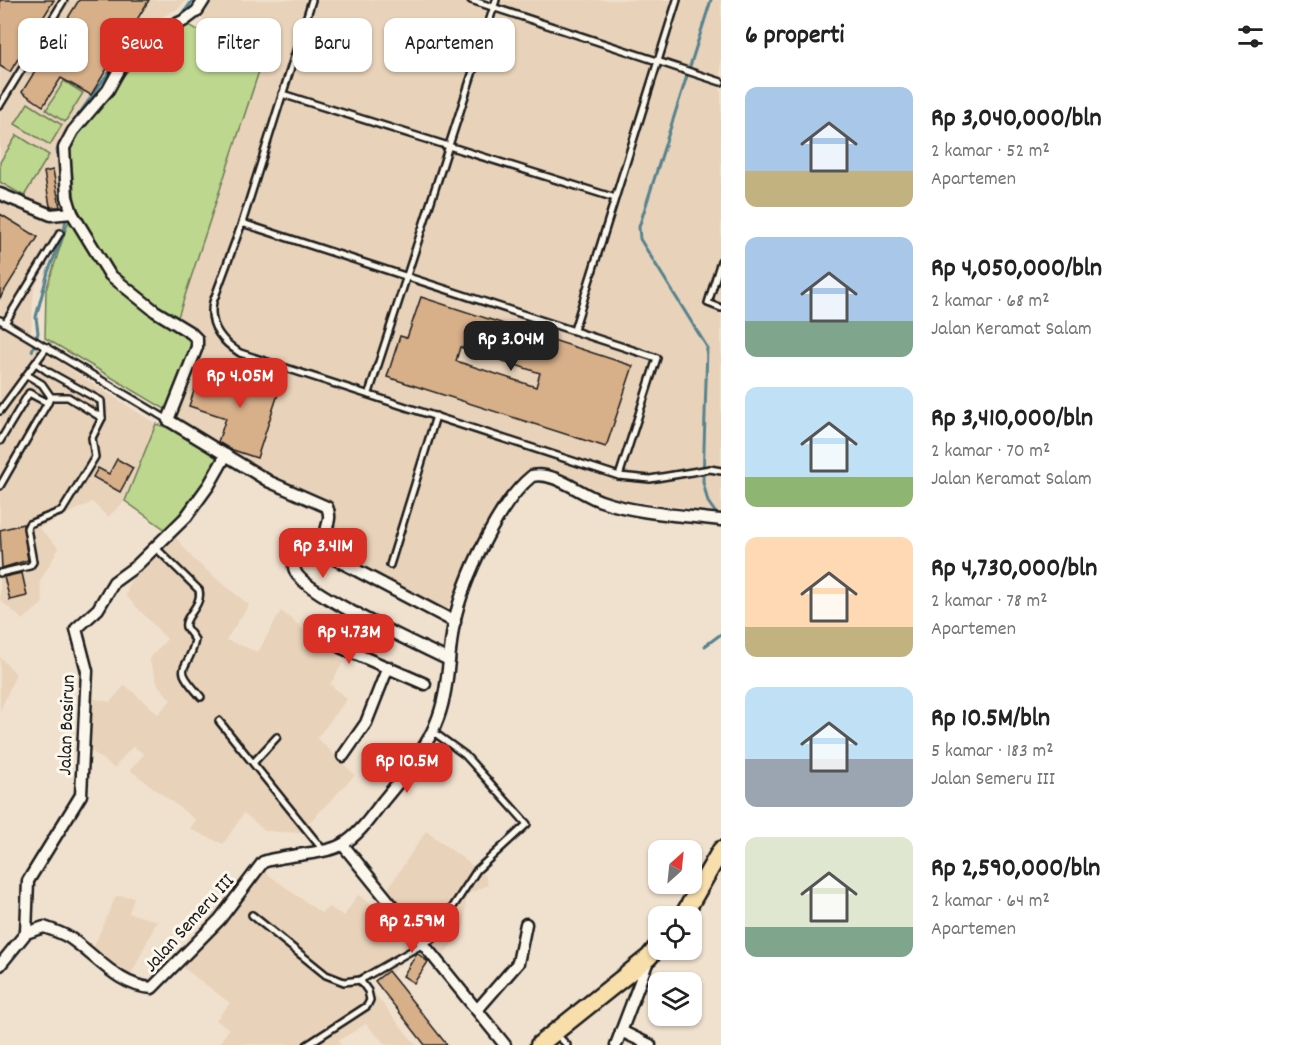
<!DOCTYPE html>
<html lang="id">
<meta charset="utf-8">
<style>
body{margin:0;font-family:Dekko,sans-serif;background:#f2f2f2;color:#222;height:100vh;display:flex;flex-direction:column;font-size:22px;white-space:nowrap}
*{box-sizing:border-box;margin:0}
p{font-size:20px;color:#767676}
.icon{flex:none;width:33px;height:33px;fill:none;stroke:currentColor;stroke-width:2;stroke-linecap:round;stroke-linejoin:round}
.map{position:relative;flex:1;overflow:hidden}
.side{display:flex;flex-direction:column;background:#fff;width:570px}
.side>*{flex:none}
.hud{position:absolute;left:18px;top:18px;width:570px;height:54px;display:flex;gap:12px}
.needle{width:39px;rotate:27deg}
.tools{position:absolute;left:648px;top:840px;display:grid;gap:12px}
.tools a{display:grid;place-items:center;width:54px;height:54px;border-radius:12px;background:#fff;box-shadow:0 2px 4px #0004;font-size:30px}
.price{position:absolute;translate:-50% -51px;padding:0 14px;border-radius:12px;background:#d93025;color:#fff;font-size:20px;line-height:39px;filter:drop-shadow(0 2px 3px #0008)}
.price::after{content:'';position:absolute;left:50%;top:36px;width:18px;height:14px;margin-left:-9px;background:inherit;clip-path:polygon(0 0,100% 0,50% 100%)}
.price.selected{background:#222;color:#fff}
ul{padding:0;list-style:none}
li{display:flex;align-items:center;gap:18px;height:150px;padding:0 24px}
li span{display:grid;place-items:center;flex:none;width:168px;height:120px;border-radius:12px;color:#555}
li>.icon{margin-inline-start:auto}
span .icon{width:72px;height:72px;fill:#fffc;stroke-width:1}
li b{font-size:26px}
h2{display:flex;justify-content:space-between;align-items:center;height:72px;padding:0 24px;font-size:26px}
.pill{padding:0 21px;border-radius:12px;background:#fff;box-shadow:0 2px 4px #0004;font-size:21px;line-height:54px}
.pill.selected{background:#d93025;color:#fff}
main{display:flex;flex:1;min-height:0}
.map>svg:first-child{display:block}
.built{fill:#e8d2b9}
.green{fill:#bdd78f;stroke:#6c7a56;stroke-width:1.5}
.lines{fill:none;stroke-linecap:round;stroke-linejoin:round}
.stream{stroke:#55838e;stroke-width:3}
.building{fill:#d7af89;stroke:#1c1c1c;stroke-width:1.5;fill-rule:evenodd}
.service-casing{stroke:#1c1c1c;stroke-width:10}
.minor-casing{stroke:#1c1c1c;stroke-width:15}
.primary-casing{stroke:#1c1c1c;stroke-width:21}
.service{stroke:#fbf7ec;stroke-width:5}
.minor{stroke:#fbf7ec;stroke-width:10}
.primary{stroke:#f8deab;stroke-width:16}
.labels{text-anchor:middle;stroke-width:6;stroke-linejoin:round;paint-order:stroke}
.street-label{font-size:20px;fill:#1c1c1c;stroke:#fbf7ec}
</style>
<main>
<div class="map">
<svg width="721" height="1045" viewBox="0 0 721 1045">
<rect width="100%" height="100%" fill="#f0e1ce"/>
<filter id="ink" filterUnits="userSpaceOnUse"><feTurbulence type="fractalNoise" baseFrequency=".0167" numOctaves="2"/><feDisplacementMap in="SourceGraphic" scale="12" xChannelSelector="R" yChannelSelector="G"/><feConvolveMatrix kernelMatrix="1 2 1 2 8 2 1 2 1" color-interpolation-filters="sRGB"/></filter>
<g filter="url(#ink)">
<!-- built -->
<g class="built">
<path d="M0,0h186l-8,9 -31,15 -19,15 -36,56 -24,28 -13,28 10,55 -6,3 -8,2 -51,-19z"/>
<path d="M209,0h512v512l-119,-15 -61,-24 -19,2 -21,26 -55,111 -81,-41 -30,-22 -7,-15 6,-32 -47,-13 -109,-67v-13l26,-66 -2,-11 -24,-15 83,-252 -62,-35z"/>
<path d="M0,198l64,25v8l-30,58 -3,44 6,15 119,76 -31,77 -17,16 -16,-15 -53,26 20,20 -19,33 3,22 -20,17 -23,-20z"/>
<path d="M174,535l20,25 55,45 -23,35 32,12 23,-41 63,51 -14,22 17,15 -30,39 38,37 -56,58 -34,-2 -21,-18 -21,31 -33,-15 6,-9 -66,-50 14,-16 -11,-8 -19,22 -27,-20 3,-50 20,4 15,-17 33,29 13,-14 -13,-15 -9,-26 18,-20 -41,-43 3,-12 10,-15z"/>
<path d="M0,657l16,17 -16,37z"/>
<path d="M426,831l59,44 3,10 -22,10 -1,31 -25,34 -53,-70z"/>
<path d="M262,870l59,43 8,-6 15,9 14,-21 31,20 28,35 -24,21 -28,11 51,63h-30l-20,-21 -28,17 3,4 -122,-1 10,-15 -13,-9 14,-17 -48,-36 51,-58z"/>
<path d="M116,896l18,1 -5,16 28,8 -27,56 -17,-9 -21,-18z"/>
</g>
<!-- green -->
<g class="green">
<path d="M187,24l74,41 -83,252 -21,-11 -39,-29 -17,-22 -26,-52 -5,-60 80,-100z"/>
<path d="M64,81l19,12 -18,29 -19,-12z"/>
<path d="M28,103l34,22 -12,20 -35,-21z"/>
<path d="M17,135l32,20 -25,41 -24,-14v-20z"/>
<path d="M69,220l28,44 92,71 4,8 -25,68 -123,-73 1,-48z"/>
<path d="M156,424l19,6 46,28 -20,30 -35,42 -41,-29z"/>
</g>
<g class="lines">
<!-- stream -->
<g class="stream">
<path d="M711,0l-72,227 1,12 67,108 -4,135 5,20 10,14"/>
<path d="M71,125l56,-78 21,-19 34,-13 11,-15"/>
<path d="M60,169l-3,-19 4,-6"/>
<path d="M32,351l6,-18 -2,-16 12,-45 16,-39 2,-16"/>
<path d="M705,646l16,-12"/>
</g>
</g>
<!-- building -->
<g class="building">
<path d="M0,0h54l-44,72 -10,-6z"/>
<path d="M79,0h70l-58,95 -30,-17 -18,28 -21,-14z"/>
<path d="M53,170l7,37h-8l-2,-1 -6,-34z"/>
<path d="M0,214l38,23 -38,61z"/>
<path d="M421,297l212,69 -27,81 -219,-70 13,-41 7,2zM460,347l80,26 -4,14 -80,-26z"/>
<path d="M242,369l40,13 -25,76 -27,-9 -12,-7 8,-24 -37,-12 10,-30 37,13z"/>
<path d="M117,459l16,9 -13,24 -27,-15 5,-9 11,6z"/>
<path d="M23,524l5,36 -26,8 -2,-38z"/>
<path d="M22,573l5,23 -17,4 -6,-23z"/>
<path d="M417,953l11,9 -14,21 -11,-7z"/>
<path d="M388,971l13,16 46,58h-22l-50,-64z"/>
</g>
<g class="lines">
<defs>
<g id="service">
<path d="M312,0l-70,223 -29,79c-5,23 8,39 27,51l379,123 31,3 60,-10 11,2"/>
<path d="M471,0l250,82"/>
<path d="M282,94l333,104"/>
<path d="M0,105l64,-105"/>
<path d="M242,223l415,135 -38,118"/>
<path d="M721,261l-13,42 13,5"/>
<path d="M0,320l168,100"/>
<path d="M5,323l55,-90"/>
<path d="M574,330l103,-330"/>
<path d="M27,375l15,9 9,13h17l34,21"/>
<path d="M369,393l127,-393"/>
<path d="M0,411l47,-64"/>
<path d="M0,441l29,-48 19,10"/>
<path d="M0,486l51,-89"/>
<path d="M156,548l43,42c4,16 -16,27 -13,37 2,4 7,9 9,13 -7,35 -25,22 6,57"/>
<path d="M390,565l46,-149"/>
<path d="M0,573l30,-7 3,-4 -6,-34 2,-4 33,-13 33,-54 -3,-19 10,-20 -1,-17 -54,-30 -11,-8"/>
<path d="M219,721l104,129"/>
<path d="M254,762l23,-25"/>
<path d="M252,915l74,60 18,7 16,-2 72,-41 45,-69 50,-46 -62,-69 -33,-24"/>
<path d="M556,1034l11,11"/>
<path d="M307,1045l60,-39 3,-6 -2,-9 -8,-11"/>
</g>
<g id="minor">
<path d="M204,0l-7,11 -12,9 -48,25 -13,16 -16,29 -35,41 -9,17 3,49 5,16 38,62 45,36 36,22 6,6v8l-29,73 102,62 57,25c9,19 -15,29 8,52l120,63"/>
<path d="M0,194l51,21 21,-2"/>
<path d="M323,540l-27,15c-3,6 -3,12 0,18 12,22 125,73 153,87"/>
<path d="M358,614l-18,33 85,37"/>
<path d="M343,756l23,-33 22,-56"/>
<path d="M343,845l162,200"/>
<path d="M26,933l2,-52 53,-86 6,-124 -11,-42 22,-20 16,-27 22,-16 50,-49 23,-32 17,-30"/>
<path d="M0,965l26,-32 18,-6c9,3 18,6 26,11 27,18 48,48 82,50l68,-69 43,-57c22,-8 62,-7 80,-18 16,-9 29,-29 40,-43 20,-24 45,-54 55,-83 11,-30 10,-64 16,-95 9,-43 44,-120 78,-147 23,-5 48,18 69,25 37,13 81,14 120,19"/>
<path d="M477,1010l41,-47 8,-39"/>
<path d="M621,1031l29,14"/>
<path d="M616,1045l33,-87"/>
</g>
<g id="primary">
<path d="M683,916l38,-66"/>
<path d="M539,1045l110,-88 9,-11"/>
</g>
</defs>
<!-- service casing -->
<use href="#service" class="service-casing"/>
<!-- minor casing -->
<use href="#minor" class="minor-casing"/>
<!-- primary casing -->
<use href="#primary" class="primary-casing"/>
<!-- service -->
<use href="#service" class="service"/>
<!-- minor -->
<use href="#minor" class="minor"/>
<!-- primary -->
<use href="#primary" class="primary"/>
</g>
</g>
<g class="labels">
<!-- street labels -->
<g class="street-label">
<text transform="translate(65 725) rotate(-88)" y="7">Jalan Basirun</text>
<text transform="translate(188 922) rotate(-48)" y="7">Jalan Semeru III</text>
</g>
</g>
</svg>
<div class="tools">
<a><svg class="needle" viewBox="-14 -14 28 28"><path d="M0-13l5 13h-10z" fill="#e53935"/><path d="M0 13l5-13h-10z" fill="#767676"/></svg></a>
<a><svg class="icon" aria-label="locate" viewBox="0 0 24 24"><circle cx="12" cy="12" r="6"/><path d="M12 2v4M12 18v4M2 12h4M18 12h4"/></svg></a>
<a><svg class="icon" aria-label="layers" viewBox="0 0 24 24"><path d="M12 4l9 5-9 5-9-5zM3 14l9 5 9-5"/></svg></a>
</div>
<b class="price selected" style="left:511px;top:372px">Rp 3.04M</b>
<b class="price" style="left:240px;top:409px">Rp 4.05M</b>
<b class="price" style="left:323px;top:579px">Rp 3.41M</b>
<b class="price" style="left:349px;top:665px">Rp 4.73M</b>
<b class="price" style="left:407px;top:794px">Rp 10.5M</b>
<b class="price" style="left:412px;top:954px">Rp 2.59M</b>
<div class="hud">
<a class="pill">Beli</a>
<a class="pill selected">Sewa</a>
<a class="pill">Filter</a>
<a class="pill">Baru</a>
<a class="pill">Apartemen</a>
</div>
</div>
<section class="side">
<h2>6 properti<svg class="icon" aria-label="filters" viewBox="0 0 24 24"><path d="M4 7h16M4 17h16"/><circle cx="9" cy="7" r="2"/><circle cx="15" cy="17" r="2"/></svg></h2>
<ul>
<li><span style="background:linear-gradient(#a9c7e8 70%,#c2b280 0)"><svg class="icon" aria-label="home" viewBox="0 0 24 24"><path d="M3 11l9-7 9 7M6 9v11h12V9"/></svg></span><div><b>Rp 3,040,000/bln</b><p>2 kamar · 52 m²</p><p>Apartemen</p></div></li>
<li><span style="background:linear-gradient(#a9c7e8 70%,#7fa58c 0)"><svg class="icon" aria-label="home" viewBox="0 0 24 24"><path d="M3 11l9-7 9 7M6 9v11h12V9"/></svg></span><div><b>Rp 4,050,000/bln</b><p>2 kamar · 68 m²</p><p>Jalan Keramat Salam</p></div></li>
<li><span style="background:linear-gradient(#bfe0f5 75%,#8fb573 0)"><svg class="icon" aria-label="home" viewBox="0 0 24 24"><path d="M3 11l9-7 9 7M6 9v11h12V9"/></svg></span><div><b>Rp 3,410,000/bln</b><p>2 kamar · 70 m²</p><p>Jalan Keramat Salam</p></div></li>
<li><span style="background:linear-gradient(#ffd9b3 75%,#c2b280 0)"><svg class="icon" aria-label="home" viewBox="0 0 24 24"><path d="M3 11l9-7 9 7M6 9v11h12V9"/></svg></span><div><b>Rp 4,730,000/bln</b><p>2 kamar · 78 m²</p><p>Apartemen</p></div></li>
<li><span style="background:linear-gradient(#bfe0f5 60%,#9aa5b1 0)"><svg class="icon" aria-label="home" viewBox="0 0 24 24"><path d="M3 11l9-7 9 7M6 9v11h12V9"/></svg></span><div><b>Rp 10.5M/bln</b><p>5 kamar · 183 m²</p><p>Jalan Semeru III</p></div></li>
<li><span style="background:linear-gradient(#dfe7d0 75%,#7fa58c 0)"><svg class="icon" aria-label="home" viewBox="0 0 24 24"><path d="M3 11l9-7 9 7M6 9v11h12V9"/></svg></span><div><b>Rp 2,590,000/bln</b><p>2 kamar · 64 m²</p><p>Apartemen</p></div></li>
</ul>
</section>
</main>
